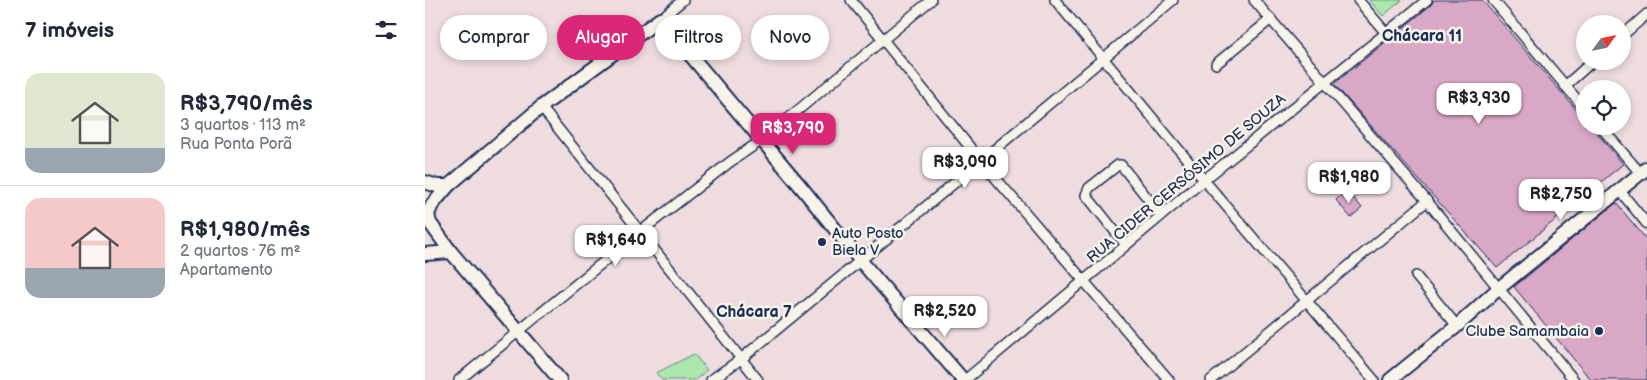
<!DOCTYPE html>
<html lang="pt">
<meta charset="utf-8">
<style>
body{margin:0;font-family:"Balsamiq Sans",sans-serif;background:#f6f6f7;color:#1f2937;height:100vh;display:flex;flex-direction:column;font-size:19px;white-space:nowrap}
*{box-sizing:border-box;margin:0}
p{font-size:16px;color:#747a83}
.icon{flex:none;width:28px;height:28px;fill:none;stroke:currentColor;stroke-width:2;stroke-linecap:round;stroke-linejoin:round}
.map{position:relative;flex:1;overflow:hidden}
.drawer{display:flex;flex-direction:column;background:#fff;width:425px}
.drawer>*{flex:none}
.guide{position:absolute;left:15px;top:15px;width:475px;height:45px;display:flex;gap:10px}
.needle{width:32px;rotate:57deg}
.tools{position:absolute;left:1151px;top:15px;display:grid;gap:10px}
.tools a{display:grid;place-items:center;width:55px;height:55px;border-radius:50%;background:#fff;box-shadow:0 2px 8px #0003;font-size:25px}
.price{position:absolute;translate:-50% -42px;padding:0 11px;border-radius:10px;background:#fff;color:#222;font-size:16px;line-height:32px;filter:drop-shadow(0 1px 2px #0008)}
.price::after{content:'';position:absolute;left:50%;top:30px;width:15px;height:11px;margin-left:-8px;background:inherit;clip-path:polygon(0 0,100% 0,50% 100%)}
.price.current{background:#db2777;color:#fff}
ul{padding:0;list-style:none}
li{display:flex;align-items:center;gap:15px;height:125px;padding:0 25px}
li+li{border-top:1px solid #e0e1e3}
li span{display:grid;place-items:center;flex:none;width:140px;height:100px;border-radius:15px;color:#555}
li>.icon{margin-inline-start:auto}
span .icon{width:60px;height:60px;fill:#fffc;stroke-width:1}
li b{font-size:21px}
h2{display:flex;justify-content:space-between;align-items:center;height:60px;padding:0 25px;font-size:21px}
.tag{padding:0 18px;border-radius:22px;background:#fff;box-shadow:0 2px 8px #0003;font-size:18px;line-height:45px}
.tag.current{background:#db2777;color:#fff}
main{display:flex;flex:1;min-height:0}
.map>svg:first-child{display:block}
.green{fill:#abe6ab;stroke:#638a84}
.building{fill:#d9a8c6;stroke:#1b2f5e}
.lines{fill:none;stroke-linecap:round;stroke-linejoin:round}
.street-casing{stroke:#1b2f5e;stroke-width:12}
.secondary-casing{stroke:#1b2f5e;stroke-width:16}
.street{stroke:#f7f3e8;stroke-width:9}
.secondary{stroke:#f7f3e8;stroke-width:12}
.poi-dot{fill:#1b2f5e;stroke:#f7f3e8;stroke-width:2}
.labels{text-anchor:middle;stroke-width:5;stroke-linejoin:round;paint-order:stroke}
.street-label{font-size:15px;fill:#1b2f5e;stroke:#f7f3e8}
.poi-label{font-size:15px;fill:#1b2f5e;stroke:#f7f3e8;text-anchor:start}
.neighbourhood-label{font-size:16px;font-weight:bold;fill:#1b2f5e;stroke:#f7f3e8}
</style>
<main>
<section class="drawer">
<h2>7 imóveis<svg class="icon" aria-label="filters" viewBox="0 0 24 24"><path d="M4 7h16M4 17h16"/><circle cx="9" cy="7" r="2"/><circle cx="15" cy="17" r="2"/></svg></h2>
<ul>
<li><span style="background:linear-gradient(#dfe7d0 75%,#9aa5b1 0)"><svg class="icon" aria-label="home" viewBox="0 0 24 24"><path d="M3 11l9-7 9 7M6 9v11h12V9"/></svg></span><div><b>R$3,790/mês</b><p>3 quartos · 113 m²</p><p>Rua Ponta Porã</p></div></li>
<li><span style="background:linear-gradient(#f6c9c9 70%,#9aa5b1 0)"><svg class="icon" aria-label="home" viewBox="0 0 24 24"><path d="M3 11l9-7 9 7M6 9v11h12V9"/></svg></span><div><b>R$1,980/mês</b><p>2 quartos · 76 m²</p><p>Apartamento</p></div></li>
</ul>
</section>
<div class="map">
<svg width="1222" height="380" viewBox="0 0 1222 380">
<rect width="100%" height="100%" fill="#eedcde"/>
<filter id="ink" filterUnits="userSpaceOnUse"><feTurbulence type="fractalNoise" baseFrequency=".02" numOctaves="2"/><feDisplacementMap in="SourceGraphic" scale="10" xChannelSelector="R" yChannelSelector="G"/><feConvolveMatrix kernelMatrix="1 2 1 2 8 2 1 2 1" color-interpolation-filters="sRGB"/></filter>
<g filter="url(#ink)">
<!-- green -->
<g class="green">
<path d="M944,0h33l-19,16z"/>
<path d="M269,354l13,16 -12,10h-33l-6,-7z"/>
</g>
<!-- building -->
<g class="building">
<path d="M1009,0h48l103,120v6h6l32,38 -126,104 -163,-184 97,-79z"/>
<path d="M922,190l15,18 -11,10 -15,-18z"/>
<path d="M1191,203l31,37v140h-56l-77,-93z"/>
</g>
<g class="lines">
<defs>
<g id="street">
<path d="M426,0l130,161 188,219"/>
<path d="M630,0l149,180 170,200"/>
<path d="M829,0l173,201 147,179"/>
<path d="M933,0l28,33"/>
<path d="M1068,0l92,109"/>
<path d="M235,19l23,-19"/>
<path d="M1198,35l24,-21"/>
<path d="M791,64l55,-45"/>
<path d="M1140,86l28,-25"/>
<path d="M116,107l217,273"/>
<path d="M1175,126l41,48"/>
<path d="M1195,191l27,33"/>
<path d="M701,245l-40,-50 3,-7 29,-23h3l40,50"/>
<path d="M991,276l41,50"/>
<path d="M34,380l181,-148 90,-70 32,-22 169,-140"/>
<path d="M286,380l30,-21 240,-198 192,-161"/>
<path d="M540,380l239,-200 223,-180"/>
<path d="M786,380l216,-179"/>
</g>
<g id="secondary">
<path d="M0,182l12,4h11"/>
<path d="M0,254l26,-2"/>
<path d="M135,380l-109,-128 -21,-29 -2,-9 4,-9 16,-19 93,-79 119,-88 142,169 58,72 103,120"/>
<path d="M965,380l67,-54 41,-37 149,-121"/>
</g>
</defs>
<!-- street casing -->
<use href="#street" class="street-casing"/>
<!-- secondary casing -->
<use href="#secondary" class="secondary-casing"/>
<!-- street -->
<use href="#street" class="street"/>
<!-- secondary -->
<use href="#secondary" class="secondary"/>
</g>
</g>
<!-- markers -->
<g class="poi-dot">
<circle cx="397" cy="242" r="5"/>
<circle cx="1174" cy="331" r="5"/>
</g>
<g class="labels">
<!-- street labels -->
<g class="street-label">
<text transform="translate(761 178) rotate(-40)" y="5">RUA CIDER CERSÓSIMO DE SOUZA</text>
</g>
<!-- poi labels -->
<g class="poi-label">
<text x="407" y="238">Auto Posto<tspan x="407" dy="17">Biela V</tspan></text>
<text x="1164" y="336" text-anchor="end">Clube Samambaia</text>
</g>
<!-- neighbourhood labels -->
<g class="neighbourhood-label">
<text x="997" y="41">Chácara 11</text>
<text x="329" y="317">Chácara 7</text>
</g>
</g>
</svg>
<div class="tools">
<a><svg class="needle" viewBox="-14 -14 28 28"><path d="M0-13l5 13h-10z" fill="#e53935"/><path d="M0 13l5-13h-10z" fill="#747a83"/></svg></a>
<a><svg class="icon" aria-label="locate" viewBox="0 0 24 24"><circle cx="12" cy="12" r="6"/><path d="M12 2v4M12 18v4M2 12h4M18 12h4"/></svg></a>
</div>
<b class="price" style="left:1054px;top:125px">R$3,930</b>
<b class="price current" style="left:368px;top:155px">R$3,790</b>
<b class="price" style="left:540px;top:189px">R$3,090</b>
<b class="price" style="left:924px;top:204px">R$1,980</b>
<b class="price" style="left:1136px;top:221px">R$2,750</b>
<b class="price" style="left:191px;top:267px">R$1,640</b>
<b class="price" style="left:520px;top:338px">R$2,520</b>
<div class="guide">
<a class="tag">Comprar</a>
<a class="tag current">Alugar</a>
<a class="tag">Filtros</a>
<a class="tag">Novo</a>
</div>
</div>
</main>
